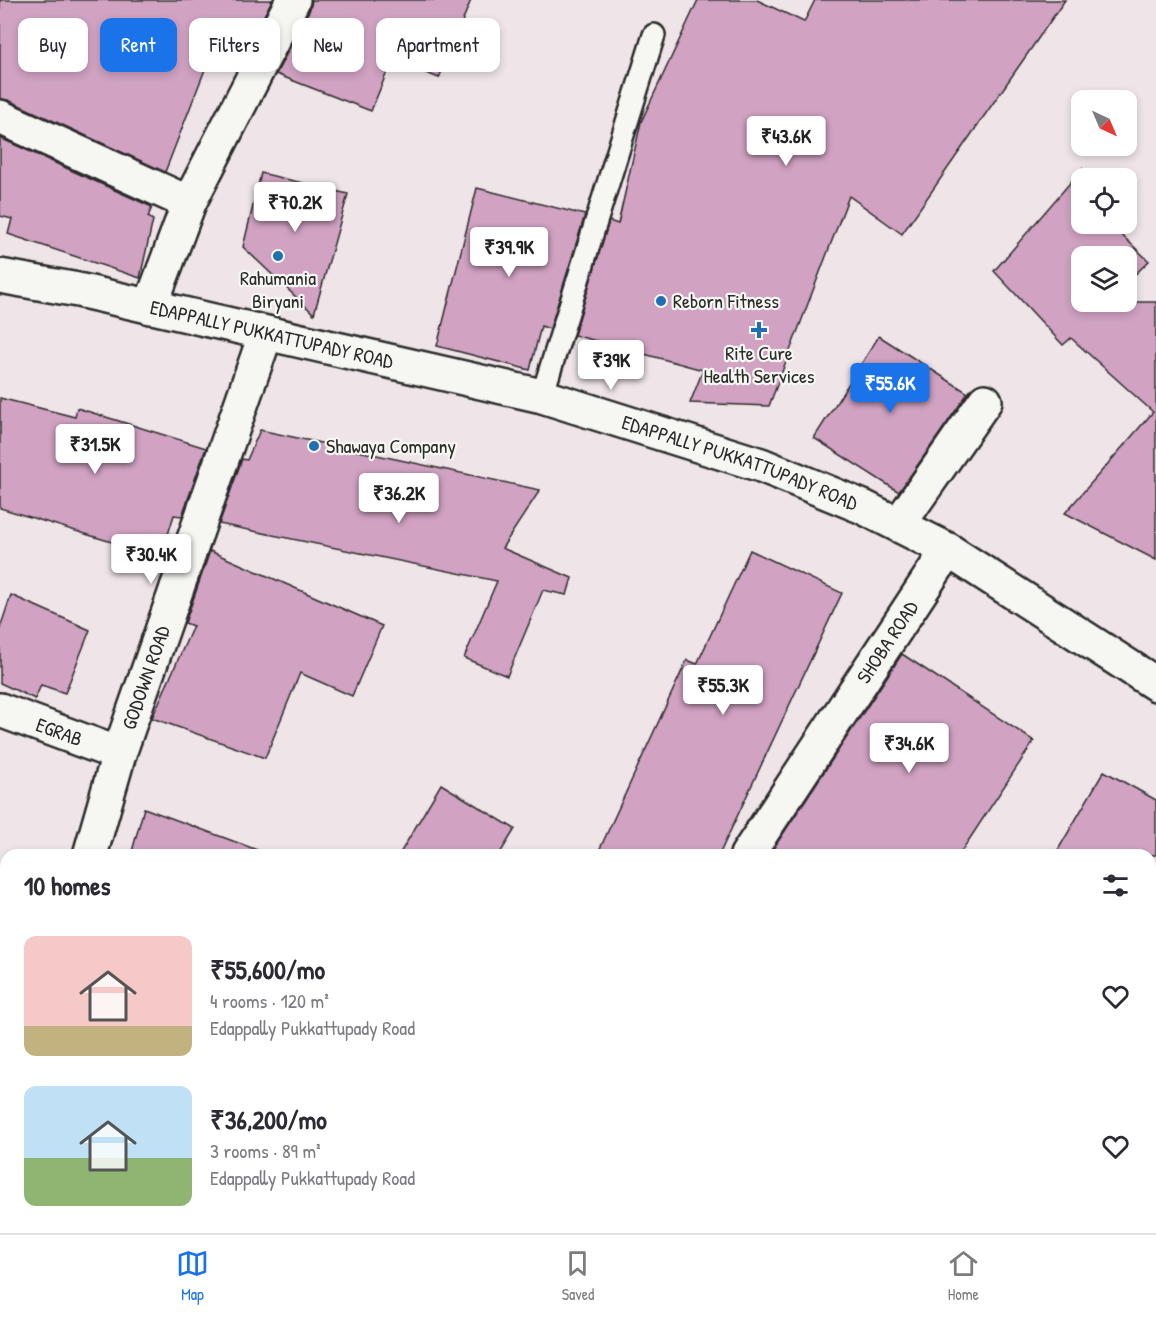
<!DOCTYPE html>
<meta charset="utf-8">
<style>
body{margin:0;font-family:"Patrick Hand",sans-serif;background:#f2f2f3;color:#2b2b33;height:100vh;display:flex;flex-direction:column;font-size:22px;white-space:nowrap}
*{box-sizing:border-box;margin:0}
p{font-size:20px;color:#7c7c81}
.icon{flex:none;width:33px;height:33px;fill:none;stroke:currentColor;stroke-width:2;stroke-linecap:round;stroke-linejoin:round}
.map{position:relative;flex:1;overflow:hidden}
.panel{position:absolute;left:0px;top:849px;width:1156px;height:384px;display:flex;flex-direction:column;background:#fff;border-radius:18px 18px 0 0;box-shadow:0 3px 9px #0003}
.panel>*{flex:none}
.banner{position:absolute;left:18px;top:18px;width:600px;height:54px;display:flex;gap:12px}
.needle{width:39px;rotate:136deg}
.tools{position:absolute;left:1071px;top:90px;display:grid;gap:12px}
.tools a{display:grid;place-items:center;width:66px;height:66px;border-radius:12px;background:#fff;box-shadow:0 3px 9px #0003;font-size:30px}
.price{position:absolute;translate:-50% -51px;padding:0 14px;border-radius:6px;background:#fff;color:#222;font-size:20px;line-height:39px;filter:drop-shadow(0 2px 3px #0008)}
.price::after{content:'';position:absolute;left:50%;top:36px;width:18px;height:14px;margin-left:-9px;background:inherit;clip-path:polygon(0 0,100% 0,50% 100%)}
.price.active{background:#1a73e8;color:#fff}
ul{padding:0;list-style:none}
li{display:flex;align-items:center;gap:18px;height:150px;padding:0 24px}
li span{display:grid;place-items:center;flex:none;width:168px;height:120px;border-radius:12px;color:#555}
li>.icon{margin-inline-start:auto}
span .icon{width:72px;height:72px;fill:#fffc;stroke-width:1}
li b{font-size:26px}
h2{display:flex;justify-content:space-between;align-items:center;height:72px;padding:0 24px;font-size:26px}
.pill{padding:0 21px;border-radius:12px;background:#fff;box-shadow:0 3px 9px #0003;font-size:21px;line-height:54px}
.pill.active{background:#1a73e8;color:#fff}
.tab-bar{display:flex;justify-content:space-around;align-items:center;height:84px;border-top:2px solid #e1e1e2;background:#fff;font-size:16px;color:#7c7c81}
.tab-bar a{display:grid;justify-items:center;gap:3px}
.tab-bar .active{color:#1a73e8}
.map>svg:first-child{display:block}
.building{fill:#d1a2c2;stroke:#2b2b2b;stroke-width:1.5}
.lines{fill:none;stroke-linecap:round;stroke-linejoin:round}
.lane-casing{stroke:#2b2b2b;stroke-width:26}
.street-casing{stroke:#2b2b2b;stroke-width:38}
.secondary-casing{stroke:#2b2b2b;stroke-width:38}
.lane{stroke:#f6f6f2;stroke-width:21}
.street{stroke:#f6f6f2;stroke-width:33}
.secondary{stroke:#f6f6f2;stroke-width:33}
.poi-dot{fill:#1f6fb2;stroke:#f6f6f2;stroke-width:2}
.labels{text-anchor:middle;stroke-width:4.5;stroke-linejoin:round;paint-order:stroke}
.poi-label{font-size:20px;fill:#2b2b2b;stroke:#f6f6f2}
.street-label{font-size:20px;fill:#2b2b2b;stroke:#f6f6f2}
</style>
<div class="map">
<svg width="1156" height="1233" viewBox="0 0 1156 1233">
<rect width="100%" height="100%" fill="#efe5e8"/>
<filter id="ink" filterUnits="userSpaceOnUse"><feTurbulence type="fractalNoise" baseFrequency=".0167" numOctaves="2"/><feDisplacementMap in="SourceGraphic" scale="12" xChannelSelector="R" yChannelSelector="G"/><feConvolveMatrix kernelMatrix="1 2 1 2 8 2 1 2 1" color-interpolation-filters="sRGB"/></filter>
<g filter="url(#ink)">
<!-- building -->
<g class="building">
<path d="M0,0h272l-31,60 -28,-11 -48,123 -157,-72 -8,-1z"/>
<path d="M312,0h159l-32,78 -47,-18 -21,51 -95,-37 34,-65z"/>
<path d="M698,0h59l47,22 11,-22h250l-163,234 -53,-38 -80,210 -79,-3 13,-33 -129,-35 35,-114 9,3 23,-102z"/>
<path d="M0,138l152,69 -4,10 5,3 -13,58 -132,-44 4,-15 -12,-3z"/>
<path d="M1082,169v55h28l39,37 -23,22v-27h-44v46h74v258l-91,-47 88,-101 -82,-74 -8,7 -69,-74z"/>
<path d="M261,173l87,21 -34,120 -71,-67z"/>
<path d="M477,188l108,27 -35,114 -9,-3 -11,44 -93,-24z"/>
<path d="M879,336l89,57 -69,99 -85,-54z"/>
<path d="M0,398l75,19 2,-9 129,40 -24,68 -8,-1 -13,42 -161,-49z"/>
<path d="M260,430l280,60 -38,58 70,30 -5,17 -24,-5 -36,86 -43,-18 33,-77 -278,-57 23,-65 5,1z"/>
<path d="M750,550l92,43 -123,262h-122l90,-195 10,4z"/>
<path d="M210,551l172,75 -30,70 -52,-23 -35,85 -113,-40 41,-92 -8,-3z"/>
<path d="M11,595l79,35 -25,63 -24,-8 -6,14 -35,-16v-55z"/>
<path d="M902,654l132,87 -75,114h-190z"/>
<path d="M1104,771l52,29v55h-101z"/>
<path d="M441,784l74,45 -16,26h-100z"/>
<path d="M144,808l116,43 -1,4h-128z"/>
</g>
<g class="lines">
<defs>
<path id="lane" d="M542,396l112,-361"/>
<g id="street">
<path d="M0,117l189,86"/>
<path d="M150,307l39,-104 104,-203"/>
<path d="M899,524l86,-123"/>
<path id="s1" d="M0,710l119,44"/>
<path id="s2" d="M90,855l29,-101 147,-421"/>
<path id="s3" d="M747,855l201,-305"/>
<path d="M0,1107l6,-15"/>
<path d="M512,1233l3,-6"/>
</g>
<g id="secondary">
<path id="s4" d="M0,276l78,14 464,106 219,69 102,42 85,43 208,134"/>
</g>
</defs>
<!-- lane casing -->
<use href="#lane" class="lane-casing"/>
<!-- street casing -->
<use href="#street" class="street-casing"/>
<!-- secondary casing -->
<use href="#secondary" class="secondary-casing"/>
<!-- lane -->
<use href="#lane" class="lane"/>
<!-- street -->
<use href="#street" class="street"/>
<!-- secondary -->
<use href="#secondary" class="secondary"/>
</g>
</g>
<!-- markers -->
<g class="poi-dot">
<circle cx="278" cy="256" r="6"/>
<circle cx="661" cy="301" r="6"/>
<path d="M756 321h6v6h6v6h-6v6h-6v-6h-6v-6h6z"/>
<circle cx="314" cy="446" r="6"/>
</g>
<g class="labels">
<!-- poi labels -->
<g class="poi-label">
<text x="278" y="285">Rahumania<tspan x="278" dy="23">Biryani</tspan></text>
<text x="673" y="308" text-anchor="start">Reborn Fitness</text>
<text x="759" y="360">Rite Cure<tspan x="759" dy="23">Health Services</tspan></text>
<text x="326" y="453" text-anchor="start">Shawaya Company</text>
</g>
<!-- street labels -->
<g class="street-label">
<text dy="7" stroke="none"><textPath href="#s4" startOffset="278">EDAPPALLY PUKKATTUPADY ROAD</textPath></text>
<text dy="7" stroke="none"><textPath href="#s4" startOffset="764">EDAPPALLY PUKKATTUPADY ROAD</textPath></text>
<text dy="7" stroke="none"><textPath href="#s3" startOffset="255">SHOBA ROAD</textPath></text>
<text dy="7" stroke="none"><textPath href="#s2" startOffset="186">GODOWN ROAD</textPath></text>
<text dy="7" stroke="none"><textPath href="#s1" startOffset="63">EGRAB</textPath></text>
</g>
</g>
</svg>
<div class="tools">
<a><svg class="needle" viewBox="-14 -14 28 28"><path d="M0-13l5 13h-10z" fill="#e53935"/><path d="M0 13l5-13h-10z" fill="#7c7c81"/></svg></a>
<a><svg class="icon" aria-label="locate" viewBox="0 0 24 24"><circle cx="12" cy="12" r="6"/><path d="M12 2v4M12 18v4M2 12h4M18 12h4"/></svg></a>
<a><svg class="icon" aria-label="layers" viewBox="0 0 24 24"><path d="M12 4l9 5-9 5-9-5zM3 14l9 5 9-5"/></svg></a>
</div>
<b class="price" style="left:786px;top:167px">₹43.6K</b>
<b class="price" style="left:295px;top:233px">₹70.2K</b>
<b class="price" style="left:509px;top:278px">₹39.9K</b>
<b class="price" style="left:611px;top:391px">₹39K</b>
<b class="price active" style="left:890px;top:414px">₹55.6K</b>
<b class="price" style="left:95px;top:475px">₹31.5K</b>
<b class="price" style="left:399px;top:524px">₹36.2K</b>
<b class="price" style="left:151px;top:585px">₹30.4K</b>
<b class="price" style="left:723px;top:716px">₹55.3K</b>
<b class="price" style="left:909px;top:774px">₹34.6K</b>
<div class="banner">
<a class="pill">Buy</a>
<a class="pill active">Rent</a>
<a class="pill">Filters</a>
<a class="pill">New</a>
<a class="pill">Apartment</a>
</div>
<section class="panel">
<h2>10 homes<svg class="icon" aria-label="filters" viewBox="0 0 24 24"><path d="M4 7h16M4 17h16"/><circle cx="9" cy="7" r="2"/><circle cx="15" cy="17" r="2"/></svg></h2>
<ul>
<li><span style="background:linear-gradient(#f6c9c9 75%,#c2b280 0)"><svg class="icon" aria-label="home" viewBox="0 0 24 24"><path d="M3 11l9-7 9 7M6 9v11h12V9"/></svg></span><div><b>₹55,600/mo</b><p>4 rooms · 120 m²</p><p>Edappally Pukkattupady Road</p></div><svg class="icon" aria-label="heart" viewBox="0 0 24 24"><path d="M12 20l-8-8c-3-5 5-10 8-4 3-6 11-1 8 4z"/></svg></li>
<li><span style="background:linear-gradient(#bfe0f5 60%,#8fb573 0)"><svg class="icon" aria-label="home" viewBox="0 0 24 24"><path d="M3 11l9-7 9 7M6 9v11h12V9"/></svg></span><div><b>₹36,200/mo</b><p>3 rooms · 89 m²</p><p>Edappally Pukkattupady Road</p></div><svg class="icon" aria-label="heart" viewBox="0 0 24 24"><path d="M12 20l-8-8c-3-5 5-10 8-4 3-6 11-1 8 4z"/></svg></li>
</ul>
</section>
</div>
<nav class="tab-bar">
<a class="active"><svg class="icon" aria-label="map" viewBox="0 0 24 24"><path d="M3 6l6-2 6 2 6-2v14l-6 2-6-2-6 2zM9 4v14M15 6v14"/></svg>Map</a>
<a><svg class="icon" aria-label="saved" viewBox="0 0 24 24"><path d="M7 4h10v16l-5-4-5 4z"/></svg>Saved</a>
<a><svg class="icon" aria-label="home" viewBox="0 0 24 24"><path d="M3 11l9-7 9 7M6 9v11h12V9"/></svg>Home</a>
</nav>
